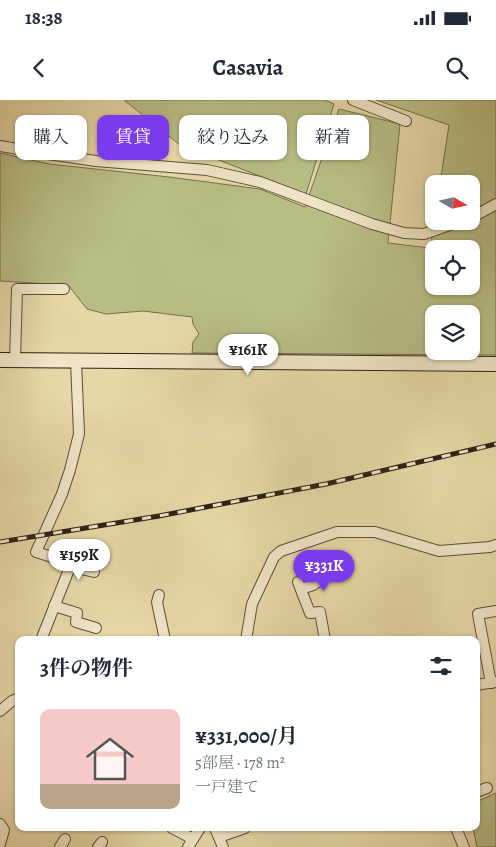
<!DOCTYPE html>
<html lang="ja">
<meta charset="utf-8">
<style>
body{margin:0;font-family:Alegreya,"Noto Serif JP",serif;background:#f6f6f7;color:#1f2937;height:100vh;display:flex;flex-direction:column;font-size:19px;white-space:nowrap}
*{box-sizing:border-box;margin:0}
p{font-size:16px;color:#747a83}
.icon{flex:none;width:28px;height:28px;fill:none;stroke:currentColor;stroke-width:2;stroke-linecap:round;stroke-linejoin:round}
.map{position:relative;flex:1;overflow:hidden}
.panel{position:absolute;left:15px;top:536px;width:465px;height:195px;display:flex;flex-direction:column;background:#fff;border-radius:10px;box-shadow:0 1px 4px #0004}
.panel>*{flex:none}
.hud{position:absolute;left:15px;top:15px;width:466px;height:45px;display:flex;gap:10px}
.needle{width:32px;rotate:99deg}
.buttons{position:absolute;left:425px;top:75px;display:grid;gap:10px}
.buttons a{display:grid;place-items:center;width:55px;height:55px;border-radius:10px;background:#fff;box-shadow:0 1px 4px #0004;font-size:25px}
.price{position:absolute;translate:-50% -42px;padding:0 11px;border-radius:18px;background:#fff;color:#222;font-size:16px;line-height:32px;filter:drop-shadow(0 1px 2px #0008)}
.price::after{content:'';position:absolute;left:50%;top:30px;width:15px;height:11px;margin-left:-8px;background:inherit;clip-path:polygon(0 0,100% 0,50% 100%)}
.price.selected{background:#7c3aed;color:#fff}
ul{padding:0;list-style:none}
li{display:flex;align-items:center;gap:15px;height:125px;padding:0 25px}
li+li{border-top:1px solid #e0e1e3}
li span{display:grid;place-items:center;flex:none;width:140px;height:100px;border-radius:10px;color:#555}
li>.icon{margin-inline-start:auto}
span .icon{width:60px;height:60px;fill:#fffc;stroke-width:1}
li b{font-size:21px}
h2{display:flex;justify-content:space-between;align-items:center;height:60px;padding:0 25px;font-size:21px}
.pill{padding:0 18px;border-radius:10px;background:#fff;box-shadow:0 1px 4px #0004;font-size:18px;line-height:45px}
.pill.selected{background:#7c3aed;color:#fff}
.status{display:flex;justify-content:space-between;align-items:center;height:35px;padding:0 25px;background:#fff;direction:ltr}
.status svg{height:14px;fill:currentColor}
header{display:flex;justify-content:space-between;align-items:center;height:65px;padding:0 25px;background:#fff;font-size:22px;font-weight:700}
.map>svg:first-child{display:block}
.green{fill:#b8bd84;stroke:#746e4c;fill-rule:evenodd}
.lines{fill:none;stroke-linecap:round;stroke-linejoin:round}
.street-casing{stroke:#5d4e3a;stroke-width:12}
.secondary-casing{stroke:#2f2015;stroke-width:16}
.street{stroke:#efe5c6;stroke-width:10}
.secondary{stroke:#efe5c6;stroke-width:14}
.rail-casing{stroke:#2f2015;stroke-width:5}
.rail{stroke:#efe5c6;stroke-width:3;stroke-dasharray:9;stroke-linecap:butt}
</style>
<div class="status"><b>18:38</b><svg viewBox="0 0 49 12"><path d="M0 12V9h3v3zM5 12V6h3v6zM10 12V3h3v9zM15 12V0h3v12zM26 1h20v11H26zM47 4h2v5h-2z"/></svg></div>
<header><svg class="icon" aria-label="back" viewBox="0 0 24 24"><path d="M15 5l-7 7 7 7"/></svg>Casavia<svg class="icon" aria-label="search" viewBox="0 0 24 24"><circle cx="10" cy="10" r="6"/><path d="M15 15l6 6"/></svg></header>
<div class="map">
<svg width="496" height="747" viewBox="0 0 496 747">
<rect width="100%" height="100%" fill="#e6d7a7"/>
<filter id="stains"><feTurbulence type="fractalNoise" baseFrequency=".004" numOctaves="4"/><feColorMatrix values="0 0 0 0 .2 0 0 0 0 .09 0 0 0 0 .02 0 0 0 .5 -.17"/></filter>
<radialGradient id="worn" r=".72"><stop offset=".6" stop-color="#630" stop-opacity="0"/><stop offset="1" stop-color="#630" stop-opacity=".3"/></radialGradient>
<!-- green -->
<g class="green">
<path d="M124,0h201l9,4 -28,90 -126,-49z"/>
<path d="M376,0h120v255l-304,-2 1,-11 6,-8 -6,-10 -1,-7 -49,-6 -37,3 -19,-5 -19,-24 -68,-4v-128l49,11 120,13 91,12 45,18 34,-98 61,15 -12,119 42,5 5,-27h36v-37h-31l9,-59zM434,149h37v37h-37zM434,214h37v37h-37z"/>
<path d="M496,693v54h-19l-4,-19h3v-26z"/>
</g>
<g class="lines">
<defs>
<g id="street">
<path d="M353,0l53,21"/>
<path d="M0,46l41,7 55,8 111,9 53,12 112,42 32,9 20,1 37,-13"/>
<path d="M471,118l25,-14"/>
<path d="M15,260l2,-71h47"/>
<path d="M69,466l25,6"/>
<path d="M298,482l12,31 10,-1 5,28"/>
<path d="M301,489l12,-4 21,-14"/>
<path d="M159,495l-2,7 8,38"/>
<path d="M54,506l23,7 -1,9 20,6"/>
<path d="M41,540l29,-73 -2,-5 -32,-10 26,-58 8,-24 9,-36 -3,-73"/>
<path d="M246,540l6,-36 22,-47 7,-6 56,-19h38l64,19 51,-4 6,-2"/>
<path d="M491,583l-13,-69 18,-3"/>
<path d="M476,585l20,-3"/>
<path d="M0,611l12,-10 7,-3"/>
<path d="M476,692l11,-4"/>
<path d="M0,724l4,6 -4,14"/>
<path d="M172,728l21,11"/>
<path d="M215,728l8,19"/>
<path d="M456,728l8,19"/>
<path d="M219,737l26,-9"/>
<path d="M60,747l5,-8"/>
<path d="M98,747l4,-5"/>
<path d="M188,747l12,-19"/>
</g>
<path id="secondary" d="M0,260l496,4"/>
</defs>
<!-- street casing -->
<use href="#street" class="street-casing"/>
<!-- secondary casing -->
<use href="#secondary" class="secondary-casing"/>
<!-- street -->
<use href="#street" class="street"/>
<!-- secondary -->
<use href="#secondary" class="secondary"/>
<defs>
<path id="rail" d="M0,442l159,-26 167,-32 170,-40"/>
</defs>
<!-- rail casing -->
<use href="#rail" class="rail-casing"/>
<!-- rail -->
<use href="#rail" class="rail"/>
</g>
<rect width="100%" height="100%" filter="url(#stains)"/>
<rect width="100%" height="100%" fill="url(#worn)"/>
</svg>
<div class="buttons">
<a><svg class="needle" viewBox="-14 -14 28 28"><path d="M0-13l5 13h-10z" fill="#e53935"/><path d="M0 13l5-13h-10z" fill="#747a83"/></svg></a>
<a><svg class="icon" aria-label="locate" viewBox="0 0 24 24"><circle cx="12" cy="12" r="6"/><path d="M12 2v4M12 18v4M2 12h4M18 12h4"/></svg></a>
<a><svg class="icon" aria-label="layers" viewBox="0 0 24 24"><path d="M12 4l9 5-9 5-9-5zM3 14l9 5 9-5"/></svg></a>
</div>
<b class="price" style="left:248px;top:276px">¥161K</b>
<b class="price" style="left:79px;top:481px">¥159K</b>
<b class="price selected" style="left:324px;top:492px">¥331K</b>
<div class="hud">
<a class="pill">購入</a>
<a class="pill selected">賃貸</a>
<a class="pill">絞り込み</a>
<a class="pill">新着</a>
</div>
<section class="panel">
<h2>3件の物件<svg class="icon" aria-label="filters" viewBox="0 0 24 24"><path d="M4 7h16M4 17h16"/><circle cx="9" cy="7" r="2"/><circle cx="15" cy="17" r="2"/></svg></h2>
<ul>
<li><span style="background:linear-gradient(#f6c9c9 75%,#b9a48a 0)"><svg class="icon" aria-label="home" viewBox="0 0 24 24"><path d="M3 11l9-7 9 7M6 9v11h12V9"/></svg></span><div><b>¥331,000/月</b><p>5部屋 · 178 m²</p><p>一戸建て</p></div></li>
</ul>
</section>
</div>
